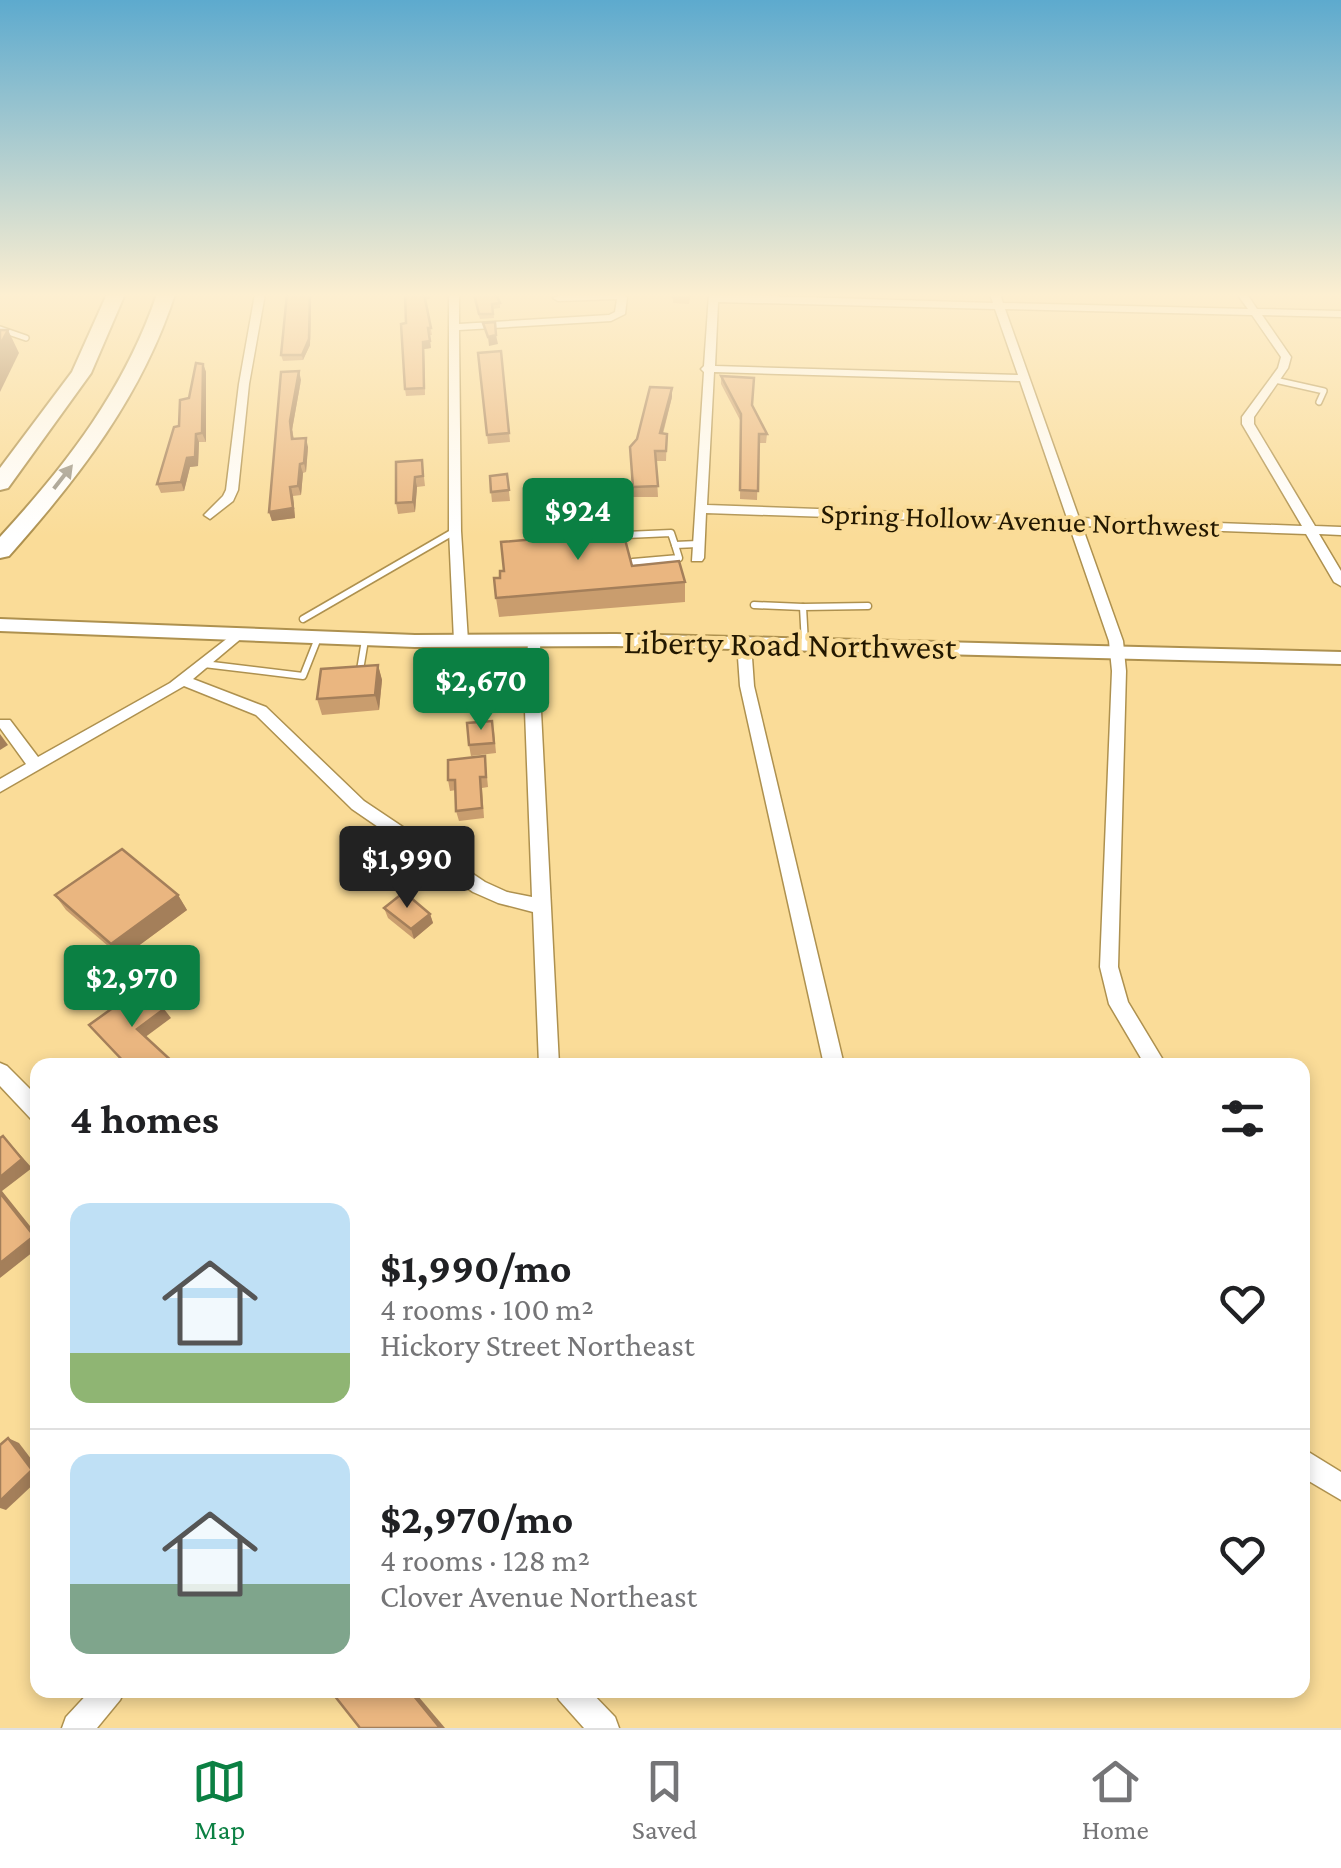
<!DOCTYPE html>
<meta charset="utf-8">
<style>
body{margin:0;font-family:"Crimson Pro",serif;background:#f2f2f2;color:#202124;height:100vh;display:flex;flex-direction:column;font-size:38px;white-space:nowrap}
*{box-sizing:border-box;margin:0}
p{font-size:32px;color:#757577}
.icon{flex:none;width:55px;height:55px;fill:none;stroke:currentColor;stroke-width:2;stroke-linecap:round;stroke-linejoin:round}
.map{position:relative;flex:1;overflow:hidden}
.drawer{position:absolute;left:30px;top:1058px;width:1280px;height:640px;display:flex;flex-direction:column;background:#fff;border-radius:20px;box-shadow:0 5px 15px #0003}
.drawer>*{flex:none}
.price{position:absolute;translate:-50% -85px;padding:0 22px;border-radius:10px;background:#0b8043;color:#fff;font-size:32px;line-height:65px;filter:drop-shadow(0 2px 5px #0008)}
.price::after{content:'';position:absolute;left:50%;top:60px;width:30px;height:22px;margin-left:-15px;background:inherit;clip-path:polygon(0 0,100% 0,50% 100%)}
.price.active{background:#222;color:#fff}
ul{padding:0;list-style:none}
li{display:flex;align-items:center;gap:30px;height:250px;padding:0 40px}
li+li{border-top:2px solid #e0e0e0}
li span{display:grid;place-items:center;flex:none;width:280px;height:200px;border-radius:20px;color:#555}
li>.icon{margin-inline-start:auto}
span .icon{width:120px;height:120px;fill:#fffc;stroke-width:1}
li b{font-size:42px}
h2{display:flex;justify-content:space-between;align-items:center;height:120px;padding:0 40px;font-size:42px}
.menu{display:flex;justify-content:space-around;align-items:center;height:140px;border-top:2px solid #e0e0e0;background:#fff;font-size:28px;color:#757577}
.menu a{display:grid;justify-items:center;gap:5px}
.menu .active{color:#0b8043}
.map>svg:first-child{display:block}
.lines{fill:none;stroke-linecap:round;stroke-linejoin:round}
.service-far1-casing{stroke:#ae914f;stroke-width:8}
.service-casing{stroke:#ae914f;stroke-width:9}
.minor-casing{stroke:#ae914f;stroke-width:3}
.tertiary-casing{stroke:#ae914f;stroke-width:4}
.motorway-casing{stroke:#ae914f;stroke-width:4}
.service-far1{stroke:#fff;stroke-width:5}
.service{stroke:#fff;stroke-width:6}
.minor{fill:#fff;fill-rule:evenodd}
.tertiary{fill:#fff;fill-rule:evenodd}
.motorway{fill:#fff;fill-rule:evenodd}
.wall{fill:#c99d6e}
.shaded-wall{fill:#a47f5a}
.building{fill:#eab680;stroke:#a47f5a;stroke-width:2.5}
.oneway{fill:#9c978c}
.labels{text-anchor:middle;stroke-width:8;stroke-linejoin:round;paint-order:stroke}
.far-street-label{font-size:30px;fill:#231800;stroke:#fadc98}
.street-label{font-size:35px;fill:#231800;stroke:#fadc98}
</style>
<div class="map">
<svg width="1341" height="1728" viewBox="0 0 1341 1728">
<rect width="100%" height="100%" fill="#fadc98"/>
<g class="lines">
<defs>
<g id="service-far1">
<path d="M0,329l26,9"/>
<path d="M1275,380l49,11 -5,11"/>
</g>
<g id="service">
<path d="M626,535l45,-2 4,12 23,-1"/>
<path d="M633,562l46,-4 -4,-13"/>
<path d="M754,605l49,2"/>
<path d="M303,619l152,-88"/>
<path d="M805,644l-2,-37 65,-1"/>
<path d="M204,664l99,12 15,-38"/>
<path d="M359,676l6,-36"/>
</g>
<g id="minor">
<path d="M255,294h10l-16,90 -11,106 -5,11 -23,18 -6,-4 19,-19 3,-6 13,-106z"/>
<path d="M449,294h10v30l150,-9 6,-3 2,-13 -59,2 -5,-3c17,-7 57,-9 74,-1l-2,17 -14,7 -152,9 2,201 7,110 -7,4 -7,-4 -5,-110z"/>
<path d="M709,294l284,9 -3,-9h10l3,9 245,6 -11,-15h10l10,15 84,2v6l-79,-2 29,42 -3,11 -34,49v7l61,102 26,1v8l-22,-1 22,37v15l-7,-4 -28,-48 -224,-8 41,115 3,30 -8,296 10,35 38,63h-21l-36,-61 -9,-37 12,-296 -3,-30 -40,-116 -363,-12 -2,45 -2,3h-10l12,-189 -3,-3 3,-3zM718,302l277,7 23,66 -303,-9zM1005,309l247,6 29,42 -3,11 -36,49v7l60,102 -223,-8zM714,372l306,9 47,137 -360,-13z"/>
<path d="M238,630l5,1v6l-50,42 73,28 98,94 121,81 22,10 25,5 -7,-186 3,-70 2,-3h10l1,73 18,354h-20l-6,-153 -35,-9 -25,-11 -121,-83 -96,-94 -72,-29 -184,106v-13l26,-15 -26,-36v-8h10l28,37 132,-74z"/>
<path d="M744,638l7,5 3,43 90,379h-20l-84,-379 -3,-43z"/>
<path d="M0,1063l7,3 31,31v24l-7,-2 -31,-33z"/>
<path d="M1302,1448l39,24v28l-39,-23z"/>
<path d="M91,1690h34l-5,10 -23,28h-35l4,-11z"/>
<path d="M554,1690h35l26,27 4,11h-35l-25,-28z"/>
</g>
<path id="tertiary" d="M0,619l415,16 201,-1 725,18v12l-725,-18 -201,1 -415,-16z"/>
<g id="motorway">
<path d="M107,294h18l-34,79 -83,115 -8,2v-22l72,-96z"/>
<path d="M157,294h18c-33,102 -96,183 -166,262l-9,2v-21c67,-73 125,-148 157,-243z"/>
</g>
</defs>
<!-- service-far1 casing -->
<use href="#service-far1" class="service-far1-casing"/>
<!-- service casing -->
<use href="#service" class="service-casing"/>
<!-- minor casing -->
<use href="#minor" class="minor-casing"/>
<!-- tertiary casing -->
<use href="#tertiary" class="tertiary-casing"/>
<!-- motorway casing -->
<use href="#motorway" class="motorway-casing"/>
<!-- service-far1 -->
<use href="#service-far1" class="service-far1"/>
<!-- service -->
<use href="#service" class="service"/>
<!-- minor -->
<use href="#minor" class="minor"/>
<!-- tertiary -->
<use href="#tertiary" class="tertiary"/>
<!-- motorway -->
<use href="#motorway" class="motorway"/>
</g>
<!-- wall -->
<g class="wall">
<path d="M287,294h24l-1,51 -7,15 -20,1 -2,-6z"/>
<path d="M405,294h25v5h-5l7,36h-3l2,13 -7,1 1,46 -19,1 -1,-7z"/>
<path d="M474,294l26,9v5l-7,1 1,9 -14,1 -5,-16z"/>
<path d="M673,294h18l-2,10 -16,-1z"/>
<path d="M501,351l9,91 -22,2 -10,-91z"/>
<path d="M203,364l3,8v70h-7l-1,24 -8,1 -6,24 -23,2 -4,-9 32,-86z"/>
<path d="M721,376l31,30 15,28 -1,9h-7l-2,57 -17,-1 1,-77 -20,-38z"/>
<path d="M301,380l-9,50 2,9 14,8 -2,25 -3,1 -2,22 -8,1 2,22 -23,3 -3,-9z"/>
<path d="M672,397l-9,37h4l-1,27h-10l2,36h-25l-3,-50z"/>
<path d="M422,460l3,26 -8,1 -2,25 -17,2 -2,-11z"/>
<path d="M507,474l3,27 -18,1 -1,-10z"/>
<path d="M587,512l45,54 53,16v20l-186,15 -3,-19 4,-20 4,-7 85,-37z"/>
<path d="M378,665l4,15 -3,30 -57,5 -5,-16z"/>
<path d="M494,731l2,22 -25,3 -2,-11z"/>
<path d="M485,756l3,31 -6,1 2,30 -25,3 -3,-10v-21l-6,1 -2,-11z"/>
<path d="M55,895h123l9,15 -65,48 -56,-48z"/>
<path d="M384,908l46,6 3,9 -19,16 -26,-21z"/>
</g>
<!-- shaded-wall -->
<g class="shaded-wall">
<path d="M310,294h1l-1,51 -7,15 -1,-5z"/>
<path d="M8,330l11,23 -19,39v-47z"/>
<path d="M496,335l2,9 -9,2 -1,-9z"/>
<path d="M430,341l1,7 -7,1 1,46 -2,-53z"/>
<path d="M203,364l3,8v70l-4,-9z"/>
<path d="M299,371l2,9 -9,50 3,18 -5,-27z"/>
<path d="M672,388v9l-12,46v-10z"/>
<path d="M196,434l3,8 -1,24 -8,1 -6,24 -3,-9 6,-24z"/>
<path d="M306,438l2,9 -2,25 -2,-9z"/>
<path d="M300,464l3,9 -2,22 -3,-9z"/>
<path d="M415,477l2,10 -2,25 -2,-10z"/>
<path d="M290,487l3,9 2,22 -23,3 -3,-9z"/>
<path d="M378,665l4,15 -3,30 -4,-15z"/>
<path d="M0,734l8,11 -8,5z"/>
<path d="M178,895l9,15 -65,48 -11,-14z"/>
<path d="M430,914l3,9 -19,16 -3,-10z"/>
<path d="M164,1009l7,9 -27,20 -7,-9z"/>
<path d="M3,1136l29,32 -30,23 36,45v12l-38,30v-101z"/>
<path d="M8,1438l11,5 19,25v12l-32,30 -6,-2v-7z"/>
<path d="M409,1690h4l32,38h-5z"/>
</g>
<!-- building -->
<g class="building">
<path d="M287,294h23l-1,45 -7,16h-21z"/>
<path d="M405,294h19l7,34h-3l2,13 -7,1 1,46 -19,1 -4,-65 5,-1z"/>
<path d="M474,294h22l4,9 -8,1 1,10h-14z"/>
<path d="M673,294h17l-1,3h-16z"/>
<path d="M495,322l1,13 -8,2 -5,-14z"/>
<path d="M0,330h8l-8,15z"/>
<path d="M501,351l8,82 -22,2 -9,-82z"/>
<path d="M196,363l7,1 -1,69 -6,1 -1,23 -8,1 -6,24 -24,2 17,-57 5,-1 1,-26 9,-2z"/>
<path d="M299,371l-9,50 2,18 14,-1 -2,25 -4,1 -2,22 -8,1 3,21 -24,4 12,-140z"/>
<path d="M721,376l33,2 -2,27 15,29h-8l-1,57 -18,-1 1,-76z"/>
<path d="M650,387l22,1 -12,45 7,1 -1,17h-11l3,35 -25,1 -3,-40 7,-8z"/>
<path d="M422,460l1,16 -8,1 -2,25 -17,1v-41z"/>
<path d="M507,474l2,16 -18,2 -1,-16z"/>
<path d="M617,509l15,57 47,-5 6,21 -189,16 -2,-20h6v-7h4l-3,-29 91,-8 -5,-22z"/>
<path d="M378,665l-3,30 -58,4 4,-30z"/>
<path d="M492,721l2,22 -25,2 -2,-22z"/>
<path d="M485,756l1,21h-6l2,31 -26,3 -1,-31h-7v-20z"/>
<path d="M122,849l56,46 -67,49 -56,-49z"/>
<path d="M404,892l26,22 -19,15 -27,-21z"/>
<path d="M142,987l22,22 -27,20 39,36h-49l-38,-40z"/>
<path d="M3,1136l19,23 -22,18v-39z"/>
<path d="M0,1193l34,43 -34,27z"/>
<path d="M8,1438l24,32 -32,31v-56z"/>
<path d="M330,1690h79l31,38h-80z"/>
</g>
<!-- one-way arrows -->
<defs><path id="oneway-solid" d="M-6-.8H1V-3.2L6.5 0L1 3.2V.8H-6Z" transform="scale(2.5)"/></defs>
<use class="oneway" href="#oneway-solid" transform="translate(63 477) rotate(-52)"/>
<!-- sky -->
<linearGradient id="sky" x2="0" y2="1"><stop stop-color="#5daace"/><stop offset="0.55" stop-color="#fdefd1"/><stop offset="1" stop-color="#fdefd1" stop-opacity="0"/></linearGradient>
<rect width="1341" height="536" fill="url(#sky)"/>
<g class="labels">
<!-- far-street labels -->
<g class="far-street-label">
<text transform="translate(1020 520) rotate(2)" y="10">Spring Hollow Avenue Northwest</text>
</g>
<!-- street labels -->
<g class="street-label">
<text transform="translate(790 644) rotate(1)" y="12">Liberty Road Northwest</text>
</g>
</g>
</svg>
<b class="price" style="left:578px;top:563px">$924</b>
<b class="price" style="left:481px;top:733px">$2,670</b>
<b class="price active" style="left:407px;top:911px">$1,990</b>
<b class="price" style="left:132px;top:1030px">$2,970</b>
<section class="drawer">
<h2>4 homes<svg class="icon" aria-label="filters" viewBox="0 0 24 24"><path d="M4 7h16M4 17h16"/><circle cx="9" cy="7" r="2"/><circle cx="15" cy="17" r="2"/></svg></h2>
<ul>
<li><span style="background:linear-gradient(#bfe0f5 75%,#8fb573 0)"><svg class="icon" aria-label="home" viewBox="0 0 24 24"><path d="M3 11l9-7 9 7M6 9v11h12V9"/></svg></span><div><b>$1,990/mo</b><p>4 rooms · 100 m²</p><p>Hickory Street Northeast</p></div><svg class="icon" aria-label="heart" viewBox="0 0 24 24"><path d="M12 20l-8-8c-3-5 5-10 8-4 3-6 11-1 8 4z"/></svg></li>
<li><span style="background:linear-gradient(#bfe0f5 65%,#7fa58c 0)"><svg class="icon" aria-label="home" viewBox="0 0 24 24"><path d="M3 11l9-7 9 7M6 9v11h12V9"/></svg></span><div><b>$2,970/mo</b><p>4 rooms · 128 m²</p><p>Clover Avenue Northeast</p></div><svg class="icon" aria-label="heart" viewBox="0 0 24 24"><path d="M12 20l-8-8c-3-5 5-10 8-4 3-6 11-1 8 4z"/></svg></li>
</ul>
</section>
</div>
<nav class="menu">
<a class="active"><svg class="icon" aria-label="map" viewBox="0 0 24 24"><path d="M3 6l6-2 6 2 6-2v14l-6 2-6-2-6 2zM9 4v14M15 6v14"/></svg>Map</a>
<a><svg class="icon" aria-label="saved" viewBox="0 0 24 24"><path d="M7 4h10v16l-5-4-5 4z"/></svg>Saved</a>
<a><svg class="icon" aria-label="home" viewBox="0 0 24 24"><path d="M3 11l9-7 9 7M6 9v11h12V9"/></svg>Home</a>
</nav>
